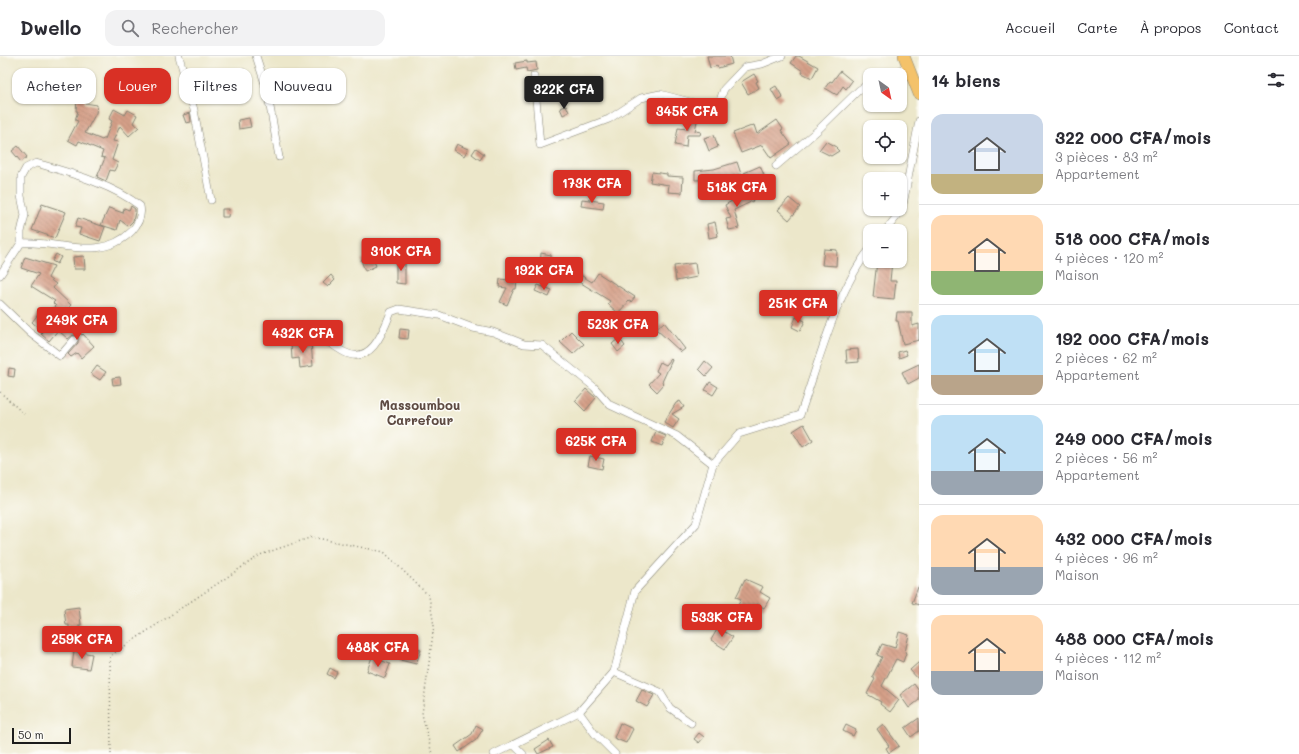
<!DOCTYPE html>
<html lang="fr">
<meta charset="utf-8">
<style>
body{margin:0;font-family:Mali,sans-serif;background:#f2f2f3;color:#2b2b33;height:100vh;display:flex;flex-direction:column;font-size:15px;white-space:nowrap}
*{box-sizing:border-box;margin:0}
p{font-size:13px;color:#7c7c81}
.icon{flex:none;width:22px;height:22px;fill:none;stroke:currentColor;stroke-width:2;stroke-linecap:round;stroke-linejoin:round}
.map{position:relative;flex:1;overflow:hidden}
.details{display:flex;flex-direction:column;background:#fff;width:380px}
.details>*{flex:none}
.banner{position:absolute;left:12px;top:12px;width:380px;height:36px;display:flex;gap:8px}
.needle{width:26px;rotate:147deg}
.fabs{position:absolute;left:863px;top:12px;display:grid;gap:8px}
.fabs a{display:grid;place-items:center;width:44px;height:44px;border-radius:8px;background:#fff;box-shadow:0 1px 3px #0004;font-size:20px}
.scale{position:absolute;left:12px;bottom:10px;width:59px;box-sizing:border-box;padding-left:4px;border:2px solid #1c1c1c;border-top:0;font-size:11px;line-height:14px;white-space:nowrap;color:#1c1c1c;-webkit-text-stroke:3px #fdfcf7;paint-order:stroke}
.price{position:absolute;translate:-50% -34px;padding:0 9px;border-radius:4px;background:#d93025;color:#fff;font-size:13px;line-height:26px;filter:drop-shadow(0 1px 2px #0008)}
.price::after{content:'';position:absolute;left:50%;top:24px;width:12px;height:9px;margin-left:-6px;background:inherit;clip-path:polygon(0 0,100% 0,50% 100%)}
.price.on{background:#222;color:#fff}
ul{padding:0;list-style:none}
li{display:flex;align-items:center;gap:12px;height:100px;padding:0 12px}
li+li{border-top:1px solid #e1e1e2}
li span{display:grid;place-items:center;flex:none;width:112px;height:80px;border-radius:12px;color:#555}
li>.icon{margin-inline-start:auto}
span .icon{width:48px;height:48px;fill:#fffc;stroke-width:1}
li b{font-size:17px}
h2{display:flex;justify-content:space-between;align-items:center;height:48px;padding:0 12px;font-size:17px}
.tag{padding:0 14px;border-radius:12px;background:#fff;box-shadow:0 1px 3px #0004;font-size:14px;line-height:36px}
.tag.on{background:#d93025;color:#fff}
header{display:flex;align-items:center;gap:24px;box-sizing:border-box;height:56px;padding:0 20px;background:#fff;border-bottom:1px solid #e1e1e2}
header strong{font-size:19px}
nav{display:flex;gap:22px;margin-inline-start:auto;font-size:14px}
.search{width:280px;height:36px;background:#f2f2f3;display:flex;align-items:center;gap:10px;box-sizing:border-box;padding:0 14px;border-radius:12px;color:#7c7c81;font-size:15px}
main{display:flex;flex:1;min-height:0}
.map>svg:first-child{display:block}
.building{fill:url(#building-back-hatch)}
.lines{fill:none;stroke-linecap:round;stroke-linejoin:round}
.minor-casing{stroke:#848273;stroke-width:8}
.primary-casing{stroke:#848273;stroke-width:12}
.path{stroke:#848273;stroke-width:1.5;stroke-dasharray:1 3;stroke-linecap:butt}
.minor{stroke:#fff;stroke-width:7}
.primary{stroke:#f4c26a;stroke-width:11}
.labels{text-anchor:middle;stroke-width:3;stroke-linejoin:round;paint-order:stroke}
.quarter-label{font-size:13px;font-weight:bold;fill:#5d4a42;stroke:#fdfcf7}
</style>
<header>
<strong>Dwello</strong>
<div class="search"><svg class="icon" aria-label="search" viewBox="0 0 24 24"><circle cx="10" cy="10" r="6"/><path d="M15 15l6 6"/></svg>Rechercher</div>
<nav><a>Accueil</a><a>Carte</a><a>À propos</a><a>Contact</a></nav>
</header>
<main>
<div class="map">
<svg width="919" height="698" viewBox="0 0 919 698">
<defs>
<pattern id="building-back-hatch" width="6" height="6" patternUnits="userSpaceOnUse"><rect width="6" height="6" fill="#d6a089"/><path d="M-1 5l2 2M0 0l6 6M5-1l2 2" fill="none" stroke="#ad826f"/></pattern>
</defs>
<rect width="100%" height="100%" fill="#fdfcf7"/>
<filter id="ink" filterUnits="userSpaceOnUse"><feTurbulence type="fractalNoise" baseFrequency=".025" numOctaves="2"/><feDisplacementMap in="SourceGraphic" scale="8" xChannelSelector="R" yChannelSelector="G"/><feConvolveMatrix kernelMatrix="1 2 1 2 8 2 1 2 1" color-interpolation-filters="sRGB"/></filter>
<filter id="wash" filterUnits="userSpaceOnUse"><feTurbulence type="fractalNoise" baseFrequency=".012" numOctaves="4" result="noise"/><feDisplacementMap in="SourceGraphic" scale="16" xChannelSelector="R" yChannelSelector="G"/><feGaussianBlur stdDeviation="0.9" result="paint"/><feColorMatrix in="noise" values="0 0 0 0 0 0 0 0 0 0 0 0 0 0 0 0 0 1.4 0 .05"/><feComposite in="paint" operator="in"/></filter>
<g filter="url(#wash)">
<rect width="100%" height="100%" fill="#ece7ca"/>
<g id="blocks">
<!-- building -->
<g class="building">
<path d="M707,0h23l2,8 -14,4 -1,-2 -7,2z"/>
<path d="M796,0h3l19,11 -6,11 -10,-5 1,-2 -12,-8z"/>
<path d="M527,5v2l9,-1 1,8 -10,2 -1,-4 -10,2 -1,-7z"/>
<path d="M244,13l4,10 -9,4 -4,-11z"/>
<path d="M840,15l12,10 -6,8 -3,-3 -6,9 -12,-7 5,-7 2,1z"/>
<path d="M754,18l4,7 -2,1 3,6 -11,6 -7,-12z"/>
<path d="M776,30l7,12 -5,3 -7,-12z"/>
<path d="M78,32h7v15l12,2 -1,8 -11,20 17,7 1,-1h2l7,-18 -3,-2 5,-10 11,6 3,-5 9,5 -4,8 6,4 -10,9 -9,-10 -7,15 5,1 -6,18 6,3 -4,8 -4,-1 -4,11 -9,-4 8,-19 -4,-1 2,-6 -24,-10 -2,4 -9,-5 10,-19 -3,-1 3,-9h-2z"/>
<path d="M660,43l7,2 -1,19 -10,-1 1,-19z"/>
<path d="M566,49l3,7 -6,3 -3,-7z"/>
<path d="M190,57l1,9 -5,1 -3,-8z"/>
<path d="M689,59l9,1 -3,15 6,1 -1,3h-13l-1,12 -11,-2 3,-17 10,1z"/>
<path d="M249,62l2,9 -12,2 -1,-9z"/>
<path d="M777,64l6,9 -2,1 10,14 -20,14 -9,-13 -21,8 -8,-20 21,-8 3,9z"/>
<path d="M714,79l4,12 -9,4 -5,-13z"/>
<path d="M826,85l11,6 -1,1 3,3 -8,5 -12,-6z"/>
<path d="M457,88l11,5 -4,7 -10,-6z"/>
<path d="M18,90l9,11 -6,5 -9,-11z"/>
<path d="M476,92l8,6 -4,6 -8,-6z"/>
<path d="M737,106l4,12 -21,6v-1l-25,1v-9l19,-2z"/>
<path d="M760,110l4,9 -15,8 -5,-10z"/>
<path d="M652,116l15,2v2l16,1 -1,16 -14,-1 1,-7 -19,-3z"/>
<path d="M748,134l5,11 -19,9 5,18 -10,2 -3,-11 5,-1 -6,-13 7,-4 -1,-3z"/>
<path d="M789,142l11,9 -11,13 -11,-10z"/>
<path d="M582,143l22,3 -1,7 -22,-3z"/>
<path d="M42,148l24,8 -11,26 -23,-8z"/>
<path d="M131,150l4,3v3l-2,9 -5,5 -8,-6 -3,10 -16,-5 8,-17 14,5 1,-5 5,2z"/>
<path d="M222,153h7l-1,8h-6z"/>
<path d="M78,162l27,9 -5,14 -21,-7 2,-6 -6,-1z"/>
<path d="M715,166l3,14 -9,2 -2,-14z"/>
<path d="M824,193l13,1 -1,16 -14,-1z"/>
<path d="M541,197l10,2v17l-11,-2z"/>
<path d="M56,198l5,3 -4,7 -5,-3z"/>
<path d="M84,200l1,13h-11l-1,-12z"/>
<path d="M372,200l4,10 -11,5 -4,-11z"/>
<path d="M25,201l29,9 -6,12 8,6 -3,4 18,17 -7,8 -3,-3 -11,12 9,7 -10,12 -8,-7 2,-2 -11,-10 8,-10 6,6 10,-12 -3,-3 2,-2 -24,-15 8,-12 -18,-6z"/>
<path d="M396,204h9v24l-9,-1z"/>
<path d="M877,205h15l-2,20h6l-2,18 -21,-2z"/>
<path d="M695,207l2,14 -21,4 -2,-15z"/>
<path d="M577,217l15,9 6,-9 37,24 -4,5 -2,-1 -11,12 -10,-9 2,-3 -37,-23z"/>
<path d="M331,219l4,5 -7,7 -5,-4z"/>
<path d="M500,223l17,2 -1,8h-2l-7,16 -7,-3 7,-14 -8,-1z"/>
<path d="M538,229l14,5 -3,7 -14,-6z"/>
<path d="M897,256h15v14l7,-2v16l-16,4 -5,-23h-2z"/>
<path d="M796,261l9,4 -5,10 -8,-4z"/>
<path d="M67,266l15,13 1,-1 11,12 -13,12 -4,-5 -6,4 -3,-3 10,-11v-6l-5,-2 -5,4 -9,-8z"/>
<path d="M664,266l21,27 -4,3 -25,-23z"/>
<path d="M400,273l9,1 -1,9 -9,-1z"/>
<path d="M571,275l13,13 -11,10 -13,-12z"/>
<path d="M619,282l6,8 -7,6 -6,-8z"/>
<path d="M294,286l4,2 13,-1 2,23 -13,2 -1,-10 -7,1 -1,-16z"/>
<path d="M858,293l1,13 -12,1 -1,-13z"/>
<path d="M905,294l2,5 -8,3 -1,-6z"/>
<path d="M671,303l1,1 -10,22 2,2 -7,8 -8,-8 10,-11 -3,-2 4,-9 6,3z"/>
<path d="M705,305l8,7 -7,8 -7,-7z"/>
<path d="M919,308v14l-11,6 -6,-12z"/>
<path d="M97,310l9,6 -6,8 -9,-6z"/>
<path d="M9,312l6,1 -1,8 -6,-1z"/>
<path d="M120,321l1,7 -8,1 -1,-7z"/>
<path d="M710,326l8,5 -5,8 -8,-5z"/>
<path d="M586,333l10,9 -11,13 -10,-10z"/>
<path d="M680,345l4,6 -12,7 7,5 -6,9 -9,-6 12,-19z"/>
<path d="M804,368l9,16 -10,7 -10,-16z"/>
<path d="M656,376l10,4 -4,10 -10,-4z"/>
<path d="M590,400l14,3 -2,10 -14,-3z"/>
<path d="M745,523l18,8 -3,5 10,6 -6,10 -7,-4 -10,22 -13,-7 1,-2 -2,-1 8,-17 -5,-2z"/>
<path d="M918,531h1v18l-7,-2z"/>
<path d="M79,551l2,18h-2v6l-10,-1v-5h-3l-2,-16z"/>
<path d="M718,572l15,9 -8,12 -14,-9z"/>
<path d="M899,576l10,3 -4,17 1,1 -3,9 -7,-3 -14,27 17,14 -9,12 -10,-8 1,-2 -14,-8 8,-15 -3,-2 10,-20 -5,-2 5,-11 13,4z"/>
<path d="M404,590l17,4 -5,14 -16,-4z"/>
<path d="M74,595l18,3 -3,15 -17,-2z"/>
<path d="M372,601l18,7 -5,14 -18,-7z"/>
<path d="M919,606v18l-9,-10z"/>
<path d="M330,612l7,4 -3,6 -7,-4z"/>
<path d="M914,628l5,7v9l-10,8 -9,-13z"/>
<path d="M642,634l12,5 -7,12 -11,-6z"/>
<path d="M919,662v13l-8,6 -6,-9z"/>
<path d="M620,667l13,6 -7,14 -12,-5z"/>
<path d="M883,668l16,22 -10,7 -3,-5 3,-2 -12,-17z"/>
<path d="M476,669l7,4 -7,11 -17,12 -4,-6 17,-12z"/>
<path d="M846,669l10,5 -3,6 -10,-5z"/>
<path d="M699,677l5,4 -5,6 -5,-4z"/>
<path d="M549,684l4,7 -15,7 -3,-5z"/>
</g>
</g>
</g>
<g filter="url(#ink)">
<use href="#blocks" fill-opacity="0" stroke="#848273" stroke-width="1"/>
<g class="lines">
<defs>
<g id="minor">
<path d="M179,0l15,54 17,90"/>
<path d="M256,0l11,34 12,67"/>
<path d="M884,19l4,-2 5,2 15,-10"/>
<path d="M534,20l6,69 69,-26 32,-21 19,-4 45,12h9l5,-3 5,-14 21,-22 17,-3 20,-8"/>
<path d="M776,110l42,-36 41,-40 11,-7"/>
<path d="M885,175l17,-21 17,-89"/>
<path d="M0,219l21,-32v-11l4,-17 -4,-19v-19l5,-9 10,-5c34,10 76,21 104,43 2,9 -2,18 -8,25 -32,32 -73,9 -111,12"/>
<path d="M0,248l30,29 30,23 14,-16"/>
<path d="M298,283c7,-1 15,-2 22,0 9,2 16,9 24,13 27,14 39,-20 47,-40l8,-3 40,6 34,13 20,4 31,12 18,1 52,42 16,18 67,31 36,28"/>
<path d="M614,616l46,20 10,16 21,15"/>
<path d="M579,656l16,22 20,20"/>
<path d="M514,689l9,9"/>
<path d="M494,698l85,-42 35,-40 21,-81 61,-67 17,-60 26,-30 61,-19c18,-50 37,-126 70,-166"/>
</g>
<path id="primary" d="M904,0l15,38"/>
</defs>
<!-- minor casing -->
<use href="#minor" class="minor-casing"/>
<!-- primary casing -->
<use href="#primary" class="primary-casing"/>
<!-- path -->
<g class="path">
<path d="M0,336l24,22"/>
<path d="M111,698l-1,-98 150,-101 52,-18 72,15 45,44 5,30 -12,88 10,40"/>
</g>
<!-- minor -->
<use href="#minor" class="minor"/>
<!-- primary -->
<use href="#primary" class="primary"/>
</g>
</g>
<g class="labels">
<!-- quarter labels -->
<g class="quarter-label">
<text x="420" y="354">Massoumbou<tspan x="420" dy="15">Carrefour</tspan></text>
</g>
</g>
</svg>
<div class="fabs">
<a><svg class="needle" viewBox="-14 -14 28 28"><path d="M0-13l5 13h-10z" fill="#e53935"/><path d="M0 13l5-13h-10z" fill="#7c7c81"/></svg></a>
<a><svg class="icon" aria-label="locate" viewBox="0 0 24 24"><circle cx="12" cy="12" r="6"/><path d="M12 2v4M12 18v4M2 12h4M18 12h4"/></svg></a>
<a>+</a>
<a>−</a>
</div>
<div class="scale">50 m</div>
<b class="price on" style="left:564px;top:54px">322K CFA</b>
<b class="price" style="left:687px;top:76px">345K CFA</b>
<b class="price" style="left:592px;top:148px">173K CFA</b>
<b class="price" style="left:737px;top:152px">518K CFA</b>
<b class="price" style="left:401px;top:216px">310K CFA</b>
<b class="price" style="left:544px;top:235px">192K CFA</b>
<b class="price" style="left:798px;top:268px">251K CFA</b>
<b class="price" style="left:77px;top:285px">249K CFA</b>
<b class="price" style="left:618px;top:289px">523K CFA</b>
<b class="price" style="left:303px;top:298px">432K CFA</b>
<b class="price" style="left:596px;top:406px">625K CFA</b>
<b class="price" style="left:722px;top:582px">533K CFA</b>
<b class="price" style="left:82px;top:604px">259K CFA</b>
<b class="price" style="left:378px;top:612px">488K CFA</b>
<div class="banner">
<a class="tag">Acheter</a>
<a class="tag on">Louer</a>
<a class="tag">Filtres</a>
<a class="tag">Nouveau</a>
</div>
</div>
<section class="details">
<h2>14 biens<svg class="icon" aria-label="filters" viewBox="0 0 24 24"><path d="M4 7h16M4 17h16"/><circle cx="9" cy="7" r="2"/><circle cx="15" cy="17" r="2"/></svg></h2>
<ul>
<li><span style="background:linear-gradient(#c9d6e8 75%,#c2b280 0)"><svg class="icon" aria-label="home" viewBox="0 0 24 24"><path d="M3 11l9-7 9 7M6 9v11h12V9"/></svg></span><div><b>322 000 CFA/mois</b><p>3 pièces · 83 m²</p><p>Appartement</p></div></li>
<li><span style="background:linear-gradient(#ffd9b3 70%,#8fb573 0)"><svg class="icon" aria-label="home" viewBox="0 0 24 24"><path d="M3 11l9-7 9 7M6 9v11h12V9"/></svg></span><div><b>518 000 CFA/mois</b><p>4 pièces · 120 m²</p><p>Maison</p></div></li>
<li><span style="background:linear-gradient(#bfe0f5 75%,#b9a48a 0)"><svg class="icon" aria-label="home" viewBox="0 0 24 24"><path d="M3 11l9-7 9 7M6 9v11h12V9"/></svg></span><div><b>192 000 CFA/mois</b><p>2 pièces · 62 m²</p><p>Appartement</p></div></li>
<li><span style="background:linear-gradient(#bfe0f5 70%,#9aa5b1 0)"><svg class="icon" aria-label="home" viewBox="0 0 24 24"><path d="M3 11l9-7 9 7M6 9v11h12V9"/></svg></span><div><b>249 000 CFA/mois</b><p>2 pièces · 56 m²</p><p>Appartement</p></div></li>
<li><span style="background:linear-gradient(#ffd9b3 65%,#9aa5b1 0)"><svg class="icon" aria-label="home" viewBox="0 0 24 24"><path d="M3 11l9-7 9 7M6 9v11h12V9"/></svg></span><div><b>432 000 CFA/mois</b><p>4 pièces · 96 m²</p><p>Maison</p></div></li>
<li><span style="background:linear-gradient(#ffd9b3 70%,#9aa5b1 0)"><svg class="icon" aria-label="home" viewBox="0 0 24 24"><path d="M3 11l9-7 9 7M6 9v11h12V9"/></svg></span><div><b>488 000 CFA/mois</b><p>4 pièces · 112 m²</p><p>Maison</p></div></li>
</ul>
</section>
</main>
